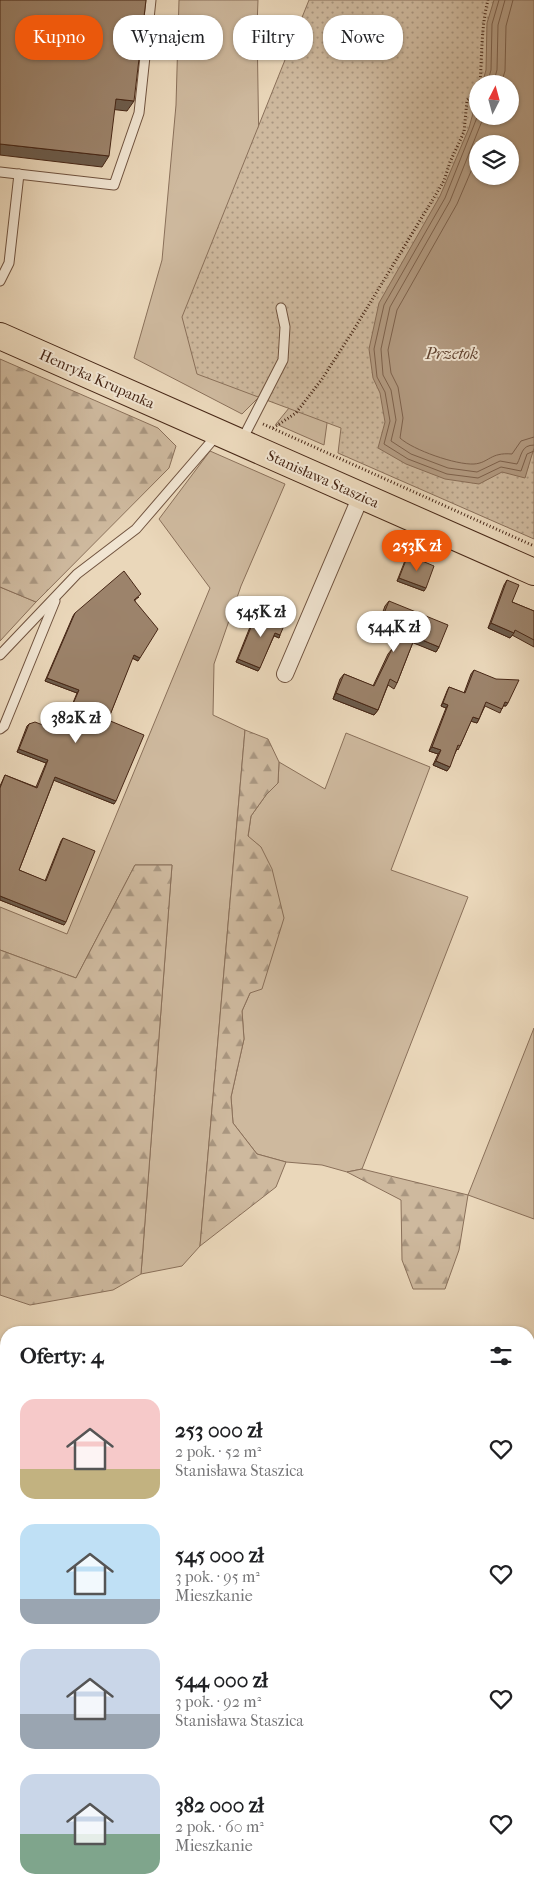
<!DOCTYPE html>
<html lang="pl">
<meta charset="utf-8">
<style>
body{margin:0;font-family:"IM FELL French Canon",serif;background:#f6f6f6;color:#202124;height:100vh;display:flex;flex-direction:column;font-size:19px;white-space:nowrap}
*{box-sizing:border-box;margin:0}
p{font-size:16px;color:#757577}
.icon{flex:none;width:28px;height:28px;fill:none;stroke:currentColor;stroke-width:2;stroke-linecap:round;stroke-linejoin:round}
.map{position:relative;flex:1;overflow:hidden}
.panel{position:absolute;left:0px;top:1326px;width:535px;height:571px;display:flex;flex-direction:column;background:#fff;border-radius:20px 20px 0 0;box-shadow:0 1px 4px #0004}
.panel>*{flex:none}
.top-card{position:absolute;left:15px;top:15px;width:505px;height:45px;display:flex;gap:10px}
.needle{width:32px;rotate:6deg}
.controls{position:absolute;left:469px;top:75px;display:grid;gap:10px}
.controls a{display:grid;place-items:center;width:50px;height:50px;border-radius:50%;background:#fff;box-shadow:0 1px 4px #0004;font-size:25px}
.price{position:absolute;translate:-50% -42px;padding:0 11px;border-radius:18px;background:#fff;color:#222;font-size:16px;line-height:32px;filter:drop-shadow(0 1px 2px #0008)}
.price::after{content:'';position:absolute;left:50%;top:30px;width:15px;height:11px;margin-left:-8px;background:inherit;clip-path:polygon(0 0,100% 0,50% 100%)}
.price.current{background:#ea580c;color:#fff}
ul{padding:0;list-style:none}
li{display:flex;align-items:center;gap:15px;height:125px;padding:0 20px}
li span{display:grid;place-items:center;flex:none;width:140px;height:100px;border-radius:15px;color:#555}
li>.icon{margin-inline-start:auto}
span .icon{width:60px;height:60px;fill:#fffc;stroke-width:1}
li b{font-size:21px}
h2{display:flex;justify-content:space-between;align-items:center;height:60px;padding:0 20px;font-size:21px}
.pill{padding:0 18px;border-radius:20px;background:#fff;box-shadow:0 1px 4px #0004;font-size:18px;line-height:45px}
.pill.current{background:#ea580c;color:#fff}
.map>svg:first-child{display:block}
.grass{fill:#ceb99e;stroke:#8a705a}
.forest{fill:url(#forest-firs);stroke:#8a705a}
.park{fill:url(#park-dots);stroke:#8a705a;fill-rule:evenodd}
.water{fill:#b39b82;stroke:#886d57;fill-rule:evenodd}
.lines{fill:none;stroke-linecap:round;stroke-linejoin:round}
.shore{stroke:#7d614c;stroke-width:1}
.lane-casing{stroke:#70533f;stroke-width:11}
.street-casing{stroke:#70533f;stroke-width:18}
.primary-casing{stroke:#472716;stroke-width:28}
.path{stroke:#472716;stroke-width:3;stroke-dasharray:1 2.5;stroke-linecap:butt}
.lane{stroke:#f1e5d2;stroke-width:9}
.street{stroke:#f1e5d2;stroke-width:16}
.primary{stroke:#ead7ba;stroke-width:26}
.wall{fill:#86715c;stroke:#472716}
.shaded-wall{fill:#6d5c4b;stroke:#472716}
.building{fill:#9c836b;stroke:#472716}
.labels{text-anchor:middle;stroke-width:4;stroke-linejoin:round;paint-order:stroke}
.street-label{font-size:15px;fill:#472716;stroke:#f1e5d2}
.water-label{font-size:16px;font-style:italic;fill:#624431;stroke:#f1e5d2}
</style>
<div class="map">
<svg width="534" height="1897" viewBox="0 0 534 1897">
<defs>
<pattern id="forest-firs" width="22" height="20" patternUnits="userSpaceOnUse" patternTransform="scale(1.25)"><rect width="22" height="20" fill="#ceb99e"/><path d="M5 1l3.5 6h-7zM16 11l3.5 6h-7z" fill="#a99680"/></pattern>
<pattern id="park-dots" width="8" height="8" patternUnits="userSpaceOnUse" patternTransform="scale(1.25)"><rect width="8" height="8" fill="#ceb99e"/><path d="M2 2h.1M6 6h.1" fill="none" stroke="#a99680" stroke-width="1.8" stroke-linecap="round"/></pattern>
</defs>
<rect width="100%" height="100%" fill="#ead7ba"/>
<filter id="stains"><feTurbulence type="fractalNoise" baseFrequency=".004" numOctaves="4"/><feColorMatrix values="0 0 0 0 .2 0 0 0 0 .09 0 0 0 0 .02 0 0 0 .5 -.17"/></filter>
<radialGradient id="worn" r=".72"><stop offset=".6" stop-color="#630" stop-opacity="0"/><stop offset="1" stop-color="#630" stop-opacity=".3"/></radialGradient>
<!-- grass -->
<g class="grass">
<path d="M179,0h79l-1,26 2,125 219,-67 -150,332 -4,29 -48,-21 22,-27 -35,-4 -21,21 -108,-56 28,-98 14,-155z"/>
<path d="M210,451l75,33 -44,102 -27,78 -1,51 32,15 -45,516 -18,20 -41,8 31,-409h-37l-59,113 -76,-28v-43l67,27 143,-346 -51,-69z"/>
<path d="M0,587l36,15 -36,39z"/>
<path d="M346,733l84,34 -39,103 77,27 -106,272 -15,3 -25,-7 -36,-3 -29,-8 -24,-31 -2,-26 13,-58 -2,-28 8,-18 11,-146 -13,-10 3,-21 15,-21 12,-12 1,-21 46,27z"/>
<path d="M534,1028v191l-66,-24z"/>
</g>
<!-- forest -->
<g class="forest">
<path d="M0,359l158,69 18,18 -7,22 -133,134 -36,-15z"/>
<path d="M245,730l23,9 11,23 -1,21 -12,12 -15,21 -3,20 13,11 11,22 12,49 -22,71 -12,4 -8,18 2,28 -13,58 2,26 24,31 29,8 -10,25 -76,59z"/>
<path d="M135,865h37l-31,409 -28,16 -83,15 -30,-10v-345l76,28z"/>
<path d="M362,1169l106,26 -9,55 -14,39h-32l-11,-29 -1,-60 -54,-28z"/>
</g>
<!-- park -->
<path class="park" d="M309,0h225v539l-196,-86 3,-25 -144,-54 -15,-57zM478,84h32v32h-32zM478,144h32v32h-32z"/>
<!-- water -->
<path class="water" d="M494,0h40v448l-9,30 -23,-6 -23,12 -34,-5 -39,-15 -28,-16 7,-26 -5,-29 -7,-15 -4,-29 10,-46 61,-107 29,-68 8,-30 1,18h32v-32h-28l4,-14 1,-47zM478,144h32v32h-32z"/>
<g class="lines">
<!-- shore -->
<g class="shore">
<path d="M487,84l4,-14 1,-46 7,-24"/>
<path d="M493,84l4,-14 1,-45 7,-25"/>
<path d="M501,84l4,-13 1,-45 7,-26"/>
<path d="M478,115l-33,83 -61,107 -10,44 3,28 8,15 5,29 -6,23 24,15 39,15 31,4 23,-11 20,4 6,-17 7,-3"/>
<path d="M484,116l-34,85 -60,106 -9,42 2,26 8,15 5,30 -5,21 20,13 37,14 29,4 23,-11 17,3c5,-9 4,-19 17,-19"/>
<path d="M478,155l-21,49 -60,106 -9,40 3,23 7,14 5,31 -3,20c13,12 56,27 74,26 15,-1 16,-12 38,-10l9,-13 13,-4"/>
</g>
<defs>
<g id="lane">
<path d="M0,172l114,13 25,-72 12,-113"/>
<path d="M0,281l9,-18 10,-89"/>
<path d="M242,440l41,-80 2,-33 -4,-19"/>
<path d="M0,655l77,-81 59,-45 81,-94"/>
<path d="M0,729l4,-3 51,-125"/>
</g>
<path id="street" d="M285,674l76,-178"/>
<path id="primary" d="M0,336l534,236"/>
</defs>
<!-- lane casing -->
<use href="#lane" class="lane-casing"/>
<!-- street casing -->
<use href="#street" class="street-casing"/>
<!-- primary casing -->
<use href="#primary" class="primary-casing"/>
<!-- path -->
<g class="path">
<path d="M480,84c2,-28 1,-57 8,-84"/>
<path d="M263,424l271,122"/>
<path d="M273,428l23,-15 26,-34 31,-48 91,-150 6,-19 14,-30 3,-32 11,-9"/>
<path d="M529,1655l5,-1"/>
<path d="M0,1858l6,-3"/>
</g>
<!-- lane -->
<use href="#lane" class="lane"/>
<!-- street -->
<use href="#street" class="street"/>
<!-- primary -->
<use href="#primary" class="primary"/>
</g>
<!-- wall -->
<g class="wall">
<path d="M408,555l16,36 -27,-10 9,-23z"/>
<path d="M507,580l5,22 22,9v36l-22,-12 -2,3 -22,-10 16,-43z"/>
<path d="M139,597l-4,3 3,61 -6,-3 -24,62 6,84 -60,-24 -35,90 26,11 16,-40 2,-3 1,87 -64,-25v-114l5,-11 31,12 10,-24 -29,-11 10,-26 2,-2 19,3h15l14,-34 -32,-12 28,-65 2,-3z"/>
<path d="M389,601l50,46 -3,5 -23,-10 -16,41 -3,6 -6,-4 -10,25 -4,5 -41,-16 7,-20 4,-5 29,12 15,-32 4,-5v1l4,-14 -19,-8 8,-22z"/>
<path d="M258,610l22,25 -1,3 -5,-2 -16,35 -22,-9 20,-50z"/>
<path d="M474,670l32,36h-3l-3,7 -15,-7 -6,13 -2,4 -6,-2 -11,25 -2,4 -1,-1 -10,22 -14,-6 5,-11 -9,-3 17,-43 -5,-2 6,-15 2,-4 15,6 7,-19z"/>
</g>
<!-- shaded-wall -->
<g class="shaded-wall">
<path d="M116,99l18,2 -7,10 -18,-2z"/>
<path d="M0,144l109,12 -7,11 -102,-12z"/>
<path d="M399,578l27,10 -2,3 -27,-10z"/>
<path d="M380,623l20,8 -4,5 -19,-8z"/>
<path d="M491,623l23,10 -4,5 -22,-10z"/>
<path d="M275,633l5,2 -1,3 -6,-3z"/>
<path d="M415,637l24,10 -3,5 -25,-10z"/>
<path d="M134,655l6,3 -2,3 -6,-3z"/>
<path d="M238,659l22,9 -2,3 -22,-9z"/>
<path d="M47,678l32,12 -2,3 -32,-12z"/>
<path d="M336,693l42,17 -4,5 -41,-16z"/>
<path d="M505,702l3,1 -2,3 -4,-1z"/>
<path d="M443,703l5,2 -2,3 -5,-2z"/>
<path d="M473,717l6,2 -2,4 -7,-2z"/>
<path d="M432,747l9,3 -3,4 -9,-3z"/>
<path d="M19,749l29,11 -2,3 -29,-11z"/>
<path d="M436,761l14,6 -3,4 -14,-6z"/>
<path d="M55,777l61,24 -2,3 -61,-24z"/>
<path d="M0,896l66,26 -2,3 -64,-25z"/>
</g>
<!-- building -->
<g class="building">
<path d="M0,0h146l-12,101 -18,-2 -7,57 -109,-12z"/>
<path d="M408,555l26,11 -8,22 -27,-10z"/>
<path d="M124,571l17,23 -7,6 24,29 -18,29 -6,-3 -26,65 36,15 -28,66 -61,-24 -36,93 27,11 17,-43 32,13 -29,71 -66,-26v-108l5,-13 32,13 11,-28 -29,-11 10,-25 6,-2 13,5 7,-3 8,3 16,-37 -32,-12 28,-65z"/>
<path d="M507,580l12,5 -7,17 22,9v29l-19,-10 -1,3 -23,-10z"/>
<path d="M389,601l59,24 -9,22 -24,-10 -18,46 -7,-4 -12,31 -42,-17 8,-19 30,12 18,-37 2,1 6,-19 -20,-8z"/>
<path d="M258,610l28,11 -6,14 -5,-2 -15,35 -22,-9z"/>
<path d="M474,670l22,9 23,1 -11,23 -3,-1 -3,7 -16,-7 -7,17 -6,-2 -13,29 -2,-1 -8,22 -14,-6 5,-11 -9,-3 16,-42 -5,-2 6,-16 16,6z"/>
</g>
<g class="labels">
<!-- street labels -->
<g class="street-label">
<text transform="translate(97 379) rotate(24)" y="5">Henryka Krupanka</text>
<text transform="translate(323 479) rotate(24)" y="5">Stanisława Staszica</text>
</g>
<!-- water labels -->
<g class="water-label">
<text x="452" y="359">Przetok</text>
</g>
</g>
<rect width="100%" height="100%" filter="url(#stains)"/>
<rect width="100%" height="100%" fill="url(#worn)"/>
</svg>
<div class="controls">
<a><svg class="needle" viewBox="-14 -14 28 28"><path d="M0-13l5 13h-10z" fill="#e53935"/><path d="M0 13l5-13h-10z" fill="#757577"/></svg></a>
<a><svg class="icon" aria-label="layers" viewBox="0 0 24 24"><path d="M12 4l9 5-9 5-9-5zM3 14l9 5 9-5"/></svg></a>
</div>
<b class="price current" style="left:417px;top:572px">253K zł</b>
<b class="price" style="left:261px;top:638px">545K zł</b>
<b class="price" style="left:394px;top:653px">544K zł</b>
<b class="price" style="left:76px;top:744px">382K zł</b>
<div class="top-card">
<a class="pill current">Kupno</a>
<a class="pill">Wynajem</a>
<a class="pill">Filtry</a>
<a class="pill">Nowe</a>
</div>
<section class="panel">
<h2>Oferty: 4<svg class="icon" aria-label="filters" viewBox="0 0 24 24"><path d="M4 7h16M4 17h16"/><circle cx="9" cy="7" r="2"/><circle cx="15" cy="17" r="2"/></svg></h2>
<ul>
<li><span style="background:linear-gradient(#f6c9c9 70%,#c2b280 0)"><svg class="icon" aria-label="home" viewBox="0 0 24 24"><path d="M3 11l9-7 9 7M6 9v11h12V9"/></svg></span><div><b>253 000 zł</b><p>2 pok. · 52 m²</p><p>Stanisława Staszica</p></div><svg class="icon" aria-label="heart" viewBox="0 0 24 24"><path d="M12 20l-8-8c-3-5 5-10 8-4 3-6 11-1 8 4z"/></svg></li>
<li><span style="background:linear-gradient(#bfe0f5 75%,#9aa5b1 0)"><svg class="icon" aria-label="home" viewBox="0 0 24 24"><path d="M3 11l9-7 9 7M6 9v11h12V9"/></svg></span><div><b>545 000 zł</b><p>3 pok. · 95 m²</p><p>Mieszkanie</p></div><svg class="icon" aria-label="heart" viewBox="0 0 24 24"><path d="M12 20l-8-8c-3-5 5-10 8-4 3-6 11-1 8 4z"/></svg></li>
<li><span style="background:linear-gradient(#c9d6e8 65%,#9aa5b1 0)"><svg class="icon" aria-label="home" viewBox="0 0 24 24"><path d="M3 11l9-7 9 7M6 9v11h12V9"/></svg></span><div><b>544 000 zł</b><p>3 pok. · 92 m²</p><p>Stanisława Staszica</p></div><svg class="icon" aria-label="heart" viewBox="0 0 24 24"><path d="M12 20l-8-8c-3-5 5-10 8-4 3-6 11-1 8 4z"/></svg></li>
<li><span style="background:linear-gradient(#c9d6e8 60%,#7fa58c 0)"><svg class="icon" aria-label="home" viewBox="0 0 24 24"><path d="M3 11l9-7 9 7M6 9v11h12V9"/></svg></span><div><b>382 000 zł</b><p>2 pok. · 60 m²</p><p>Mieszkanie</p></div><svg class="icon" aria-label="heart" viewBox="0 0 24 24"><path d="M12 20l-8-8c-3-5 5-10 8-4 3-6 11-1 8 4z"/></svg></li>
</ul>
</section>
</div>
